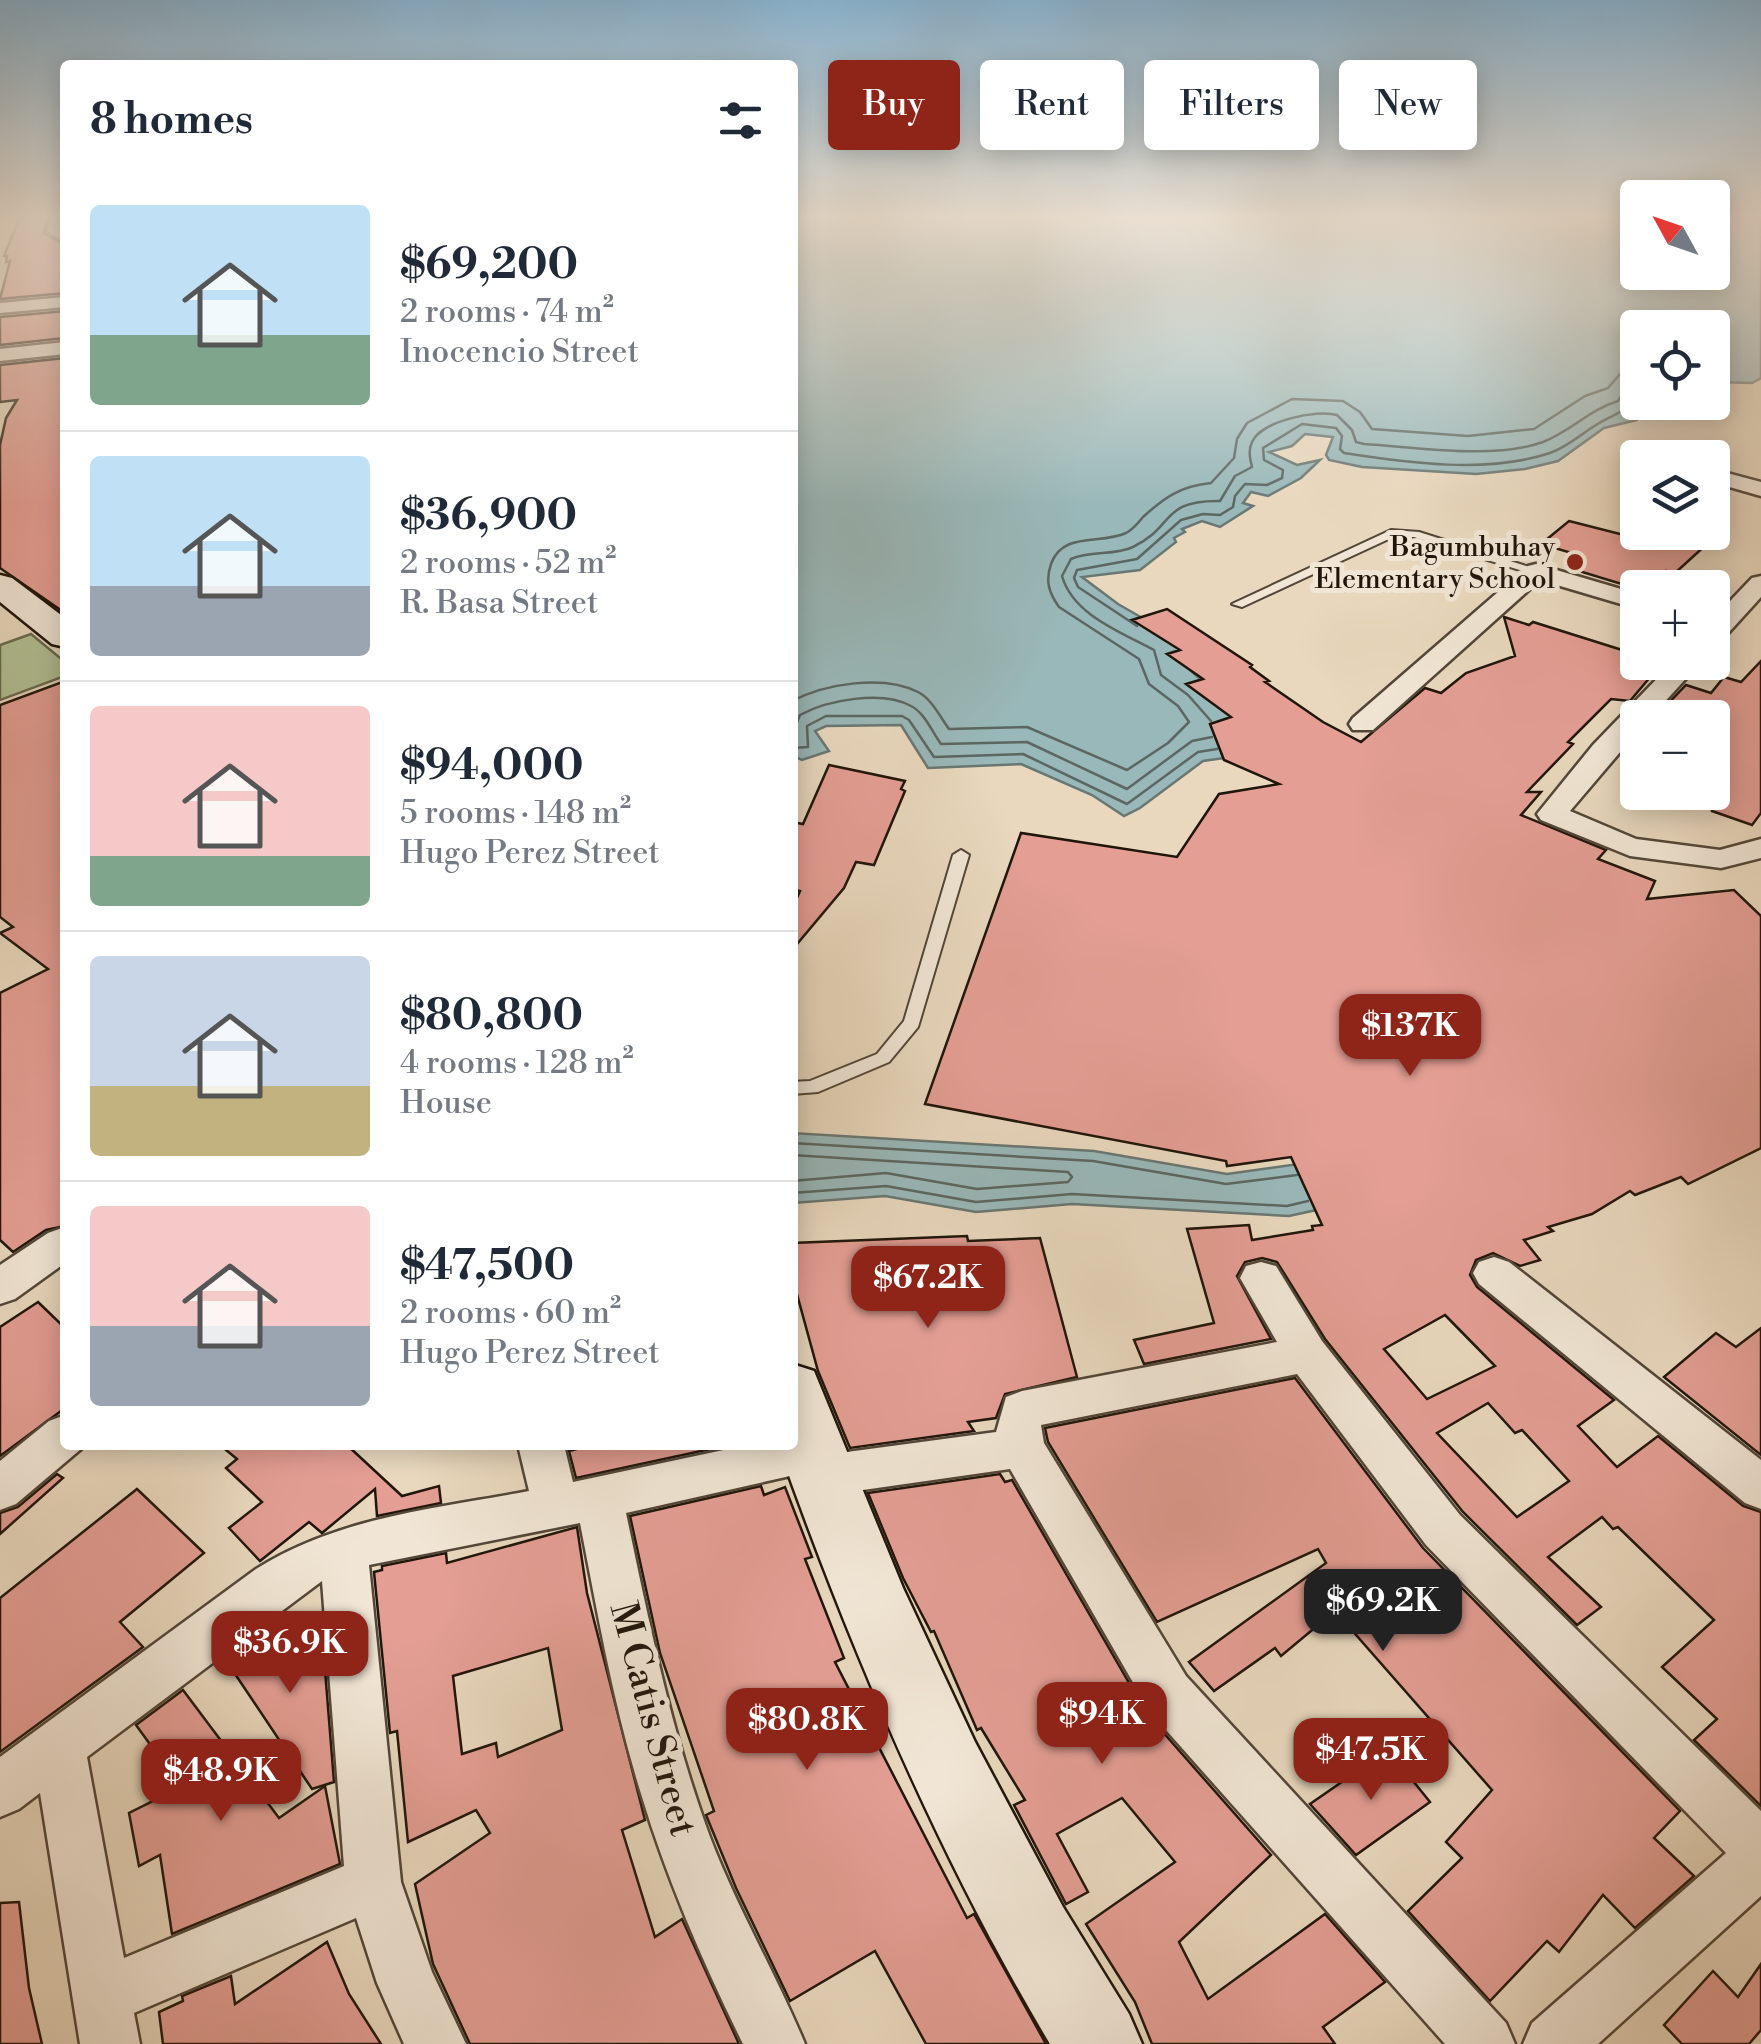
<!DOCTYPE html>
<meta charset="utf-8">
<style>
body{margin:0;font-family:"Libre Bodoni",serif;background:#f6f6f7;color:#1f2937;height:100vh;display:flex;flex-direction:column;font-size:38px;white-space:nowrap}
*{box-sizing:border-box;margin:0}
p{font-size:32px;color:#747a83}
.icon{flex:none;width:55px;height:55px;fill:none;stroke:currentColor;stroke-width:2;stroke-linecap:round;stroke-linejoin:round}
.map{position:relative;flex:1;overflow:hidden}
.side{position:absolute;left:60px;top:60px;width:738px;height:1390px;display:flex;flex-direction:column;background:#fff;border-radius:10px;box-shadow:0 5px 25px #0003}
.side>*{flex:none}
.top-card{position:absolute;left:828px;top:60px;width:782px;height:90px;display:flex;gap:20px}
.needle{width:65px;rotate:310deg}
.tools{position:absolute;left:1620px;top:180px;display:grid;gap:20px}
.tools a{display:grid;place-items:center;width:110px;height:110px;border-radius:10px;background:#fff;box-shadow:0 5px 25px #0003;font-size:50px}
.price{position:absolute;translate:-50% -85px;padding:0 22px;border-radius:20px;background:#8f2418;color:#fff;font-size:32px;line-height:65px;filter:drop-shadow(0 2px 5px #0008)}
.price::after{content:'';position:absolute;left:50%;top:60px;width:30px;height:22px;margin-left:-15px;background:inherit;clip-path:polygon(0 0,100% 0,50% 100%)}
.price.current{background:#222;color:#fff}
ul{padding:0;list-style:none}
li{display:flex;align-items:center;gap:30px;height:250px;padding:0 30px}
li+li{border-top:2px solid #e0e1e3}
li span{display:grid;place-items:center;flex:none;width:280px;height:200px;border-radius:10px;color:#555}
li>.icon{margin-inline-start:auto}
span .icon{width:120px;height:120px;fill:#fffc;stroke-width:1}
li b{font-size:42px}
h2{display:flex;justify-content:space-between;align-items:center;height:120px;padding:0 30px;font-size:42px}
.pill{padding:0 35px;border-radius:10px;background:#fff;box-shadow:0 5px 25px #0003;font-size:35px;line-height:90px}
.pill.current{background:#8f2418;color:#fff}
.map>svg:first-child{display:block}
.green{fill:#b2c095;stroke:#696a50;stroke-width:2.5}
.water{fill:#99b8b9;stroke:#697773;stroke-width:2.5}
.lines{fill:none;stroke-linecap:round;stroke-linejoin:round}
.shore{stroke:#5c6662;stroke-width:2.5}
.building{fill:#e49e94;stroke:#20150b;stroke-width:2.5;fill-rule:evenodd}
.lane-casing{stroke:#524638;stroke-width:4}
.street-casing{stroke:#524638;stroke-width:5}
.secondary-casing{stroke:#20150b;stroke-width:5}
.lane{fill:#f1e6d5;fill-rule:evenodd}
.street{fill:#f1e6d5;fill-rule:evenodd}
.secondary{fill:#f1e6d5;fill-rule:evenodd}
.poi-dot{fill:#8f2418;stroke:#f1e6d5;stroke-width:4}
.labels{text-anchor:middle;stroke-width:10;stroke-linejoin:round;paint-order:stroke}
.far-poi-label{font-size:28px;fill:#20150b;stroke:#f1e6d5;text-anchor:end}
.near-street-label{font-size:38px;fill:#20150b;stroke:#f1e6d5}
</style>
<div class="map">
<svg width="1761" height="2044" viewBox="0 0 1761 2044">
<rect width="100%" height="100%" fill="#e9d8be"/>
<filter id="stains"><feTurbulence type="fractalNoise" baseFrequency=".002" numOctaves="4"/><feColorMatrix values="0 0 0 0 .2 0 0 0 0 .09 0 0 0 0 .02 0 0 0 .5 -.17"/></filter>
<radialGradient id="worn" r=".72"><stop offset=".6" stop-color="#630" stop-opacity="0"/><stop offset="1" stop-color="#630" stop-opacity=".3"/></radialGradient>
<!-- green -->
<path class="green" d="M31,634l34,28v14l-65,24v-55z"/>
<!-- water -->
<path class="water" d="M793,219h844l1,53h74l1,-53h48v159l-9,5 -39,-1 -1,-54h-74v74l5,1 -6,17 -33,8 -46,33 -33,8 -49,5 -114,-7 -33,-7 -3,-5 7,-18 -28,-3 -13,12 -23,6 28,13 23,-5 -19,18 -33,18 -17,-4 -8,11 10,3 -33,21 -18,-6 -20,8 3,3 -11,6 2,4 -36,28 -58,7 36,27 73,42 -14,12 94,86 134,79 36,38 -9,61 -38,78 26,107v49l-19,11 -26,7 -40,32 -46,10 -217,-12 -96,8 -91,-16 -92,7 -1,-70 302,18 133,23 86,-12 26,-15 31,-40 3,-29 -14,-66 2,-32 12,-29 33,-35 4,-26 -15,-40 -59,-50 -84,-46 -49,7 -63,47 -16,8 -32,-21 -71,-31 -93,4 -27,-43 -75,1 -11,5 14,20 -27,9 -9,-4z"/>
<g class="lines">
<!-- shore -->
<g class="shore">
<path d="M1137,626l-59,-39 -4,-9 3,-8 60,-11 44,-39 22,-6 17,1 13,-8 2,-11 10,-12 22,1 15,-7 1,-8 -19,-10 -1,-12 39,-24 34,4 6,8 -2,13 4,4c65,10 143,21 206,0 18,-6 31,-19 46,-28 18,-12 30,-11 42,-30"/>
<path d="M792,701c33,-17 91,-27 126,-9 14,7 22,25 31,37l78,-2 100,43 41,-27 21,-21 -11,-16 -29,-22 -10,-25 -80,-52c-10,-14 -14,-26 -8,-43 12,-33 49,-19 75,-31 6,-3 13,-11 17,-16 22,-20 38,-31 68,-34l23,-25 3,-19 10,-16 45,-24 51,2 17,11 12,17 96,7 66,-7 51,-33 23,-8 12,-14 18,-8"/>
<path d="M1211,721l-23,-26 -27,-20 -7,-25c-33,-18 -81,-35 -92,-74l9,-17c20,-9 43,-3 62,-12 42,-20 27,-47 87,-46l15,-25 17,-9c-2,-8 -4,-17 0,-25 9,-21 65,-33 85,-27l15,15 4,12 8,2c53,3 129,16 179,-2 28,-11 46,-32 75,-41l9,-14 11,-6"/>
<path d="M792,734l8,-19c27,-15 82,-25 111,-9 14,7 21,26 30,38l86,-2 100,47 65,-48 20,-4"/>
<path d="M792,748l16,-1 -1,-21 19,-10h76l7,4 25,37 89,-3 104,50 71,-52 19,-3"/>
<path d="M792,1143l301,18 133,23 71,-9"/>
<path d="M792,1155l276,17 4,5 -4,5 -91,7 -91,-16 -94,8"/>
<path d="M792,1193l94,-7 90,16 96,-8 215,12 21,-5"/>
</g>
</g>
<!-- building -->
<g class="building">
<path d="M19,219h28l-3,14 21,12 -4,31 4,-1v18l-65,6 10,-38 -4,1 1,-6h-3z"/>
<path d="M65,311v27l-65,7v-28z"/>
<path d="M65,358v255l-65,-45v-123l6,-27 11,-18 -17,2v-37z"/>
<path d="M1569,521l51,13 100,-2 -46,42 -8,-3 -16,17 -12,1 -69,-21 13,-12 -41,-12z"/>
<path d="M1167,609l85,56 -2,2 19,14 -4,1 58,40 38,20 64,-54 16,5 25,-20 49,-17 -11,-39 25,8 4,-3 105,33v7l24,1 -32,38 -19,-2 -43,43 5,2 -46,48h14l-20,23 85,35 -8,9 57,22 -8,18 87,-9 27,26v232l-73,36 -7,-7 -46,18 -5,-4 -38,23 -44,13 5,4 -29,9 16,20 -20,6 -27,-13 -17,7 -6,15 7,12 137,113 -36,26 39,41 41,-31 85,70 18,6v294l-67,-66 23,-21 -55,-52 52,-47 -96,-93 -5,2 -11,-12 -54,40 53,50 -24,18 -114,-113 -138,-173 -48,-77 -15,-4 -17,4 -8,14 34,63 -127,25 -10,-24 80,-17 -27,-94 62,-4 3,15 61,-10 -1,-4 10,-1 -31,-68 -64,9 -1,-5 -301,-57 96,-271 156,24 42,-63 60,-10 -55,-24 -14,-36 21,-7 -45,-33 17,-5 -36,-25 13,-4 -48,-30zM1445,1315l50,51 -68,33 -43,-50zM1488,1403l27,30 7,-3 47,51 -52,36 -80,-84z"/>
<path d="M1761,661v152l-9,12 -40,-14v-93h-32l-19,-7 25,-26 25,8 13,-16 17,5z"/>
<path d="M65,681v545l-19,4 -33,22 -13,-12v-247l48,-24 -48,-36 13,-6 -13,-10v-212z"/>
<path d="M829,765l76,16 -4,8 4,2 -31,74 -18,-3 -12,26 -52,62v-41l8,-18 -8,-2v-67l11,2z"/>
<path d="M967,1236l1,5 72,-3 37,139 -72,17 -9,24 -28,4 6,9 -124,17 -32,-77 -26,-95v-33z"/>
<path d="M38,1302l27,26v80l-65,48v-129z"/>
<path d="M1761,1328v127l-97,-78 52,-44 20,14z"/>
<path d="M1295,1378l128,170 257,263 -26,27 40,38 -59,52 -32,-33 -44,57 -12,-11 -57,60 -82,-90 54,-53 -16,-16 46,-52 -157,-179 -54,45 -6,-8 -61,43 -25,-29 137,-99 -8,-14 -161,73 -109,-180 -3,-14z"/>
<path d="M220,1445h127l55,51 37,-10 2,17 -64,13 -2,-27 -53,44 -13,-11 -49,39 -31,-33 33,-26 -36,-34 11,-9z"/>
<path d="M592,1445h137l-153,33 -7,-27z"/>
<path d="M57,1474l6,4 -63,56v-21l18,-6z"/>
<path d="M1000,1474l5,8 7,-2 135,234 124,141 -92,87 29,57 117,-85 60,68 -62,45 12,17h-183l-17,-42 -49,-78 89,-62 -53,-64 -65,36 31,58 -22,12 -52,-99 11,-5 -44,-72 -4,2 -43,-99 -3,1 -28,-54 -35,-85z"/>
<path d="M761,1486l3,9 21,-8 27,70 -7,2 39,99 -9,4 132,256 7,-4 72,130h-120l-51,-93 -85,50 -54,-113 -30,-73 8,-4 -54,-158 -30,-137z"/>
<path d="M137,1489l67,64 -84,69 23,25 -143,105v-154z"/>
<path d="M577,1527l10,66 58,227 -23,10 33,107 27,-18 57,125h-269l-37,-80 -18,-80 75,-51 -14,-23 -68,32 -11,-111 -7,2 -16,-161 8,-2v-4l64,-13 1,10zM548,1648l14,82 -64,27 -2,-14 -34,11 -9,-78z"/>
<path d="M285,1613l40,57 9,112 -22,7 -87,-130z"/>
<path d="M183,1690l96,128 46,-32 15,78 -168,70 -12,-79 -21,11 -10,-53 52,-26 -45,-62z"/>
<path d="M1388,1750l42,52 -74,53 -46,-51z"/>
<path d="M19,1902l10,86 13,56h-42v-141z"/>
<path d="M327,1942l22,52 32,50h-218l-4,-32 24,-11 -1,-5 49,-20 4,28z"/>
<path d="M1761,1964v66l-12,14h-67l-18,-19 49,-54 25,26z"/>
</g>
<g class="lines">
<defs>
<g id="lane">
<path d="M1391,530l28,2 123,39 -6,4 -122,-38h-21l-151,70 -10,-3z"/>
<path d="M961,850l8,5 -51,172 -29,35 -71,30 -26,2v-12l18,-1 67,-27 27,-33 49,-166z"/>
</g>
<g id="street">
<path d="M51,219h14v22l-18,-9z"/>
<path d="M65,297v10l-65,6v-10z"/>
<path d="M65,342v12l-65,7v-12z"/>
<path d="M1647,450l14,8h-23l2,-6z"/>
<path d="M1712,469l49,13v14l-49,-14z"/>
<path d="M1536,564l102,30v15l-98,-29 -167,150h-20l-4,-6 4,-6 175,-152z"/>
<path d="M1761,576v21l-40,44 -9,3v-24l40,-42z"/>
<path d="M1673,662h28l-51,56h-12v13l-68,80 66,28 84,11 41,-11v19l-40,10 -91,-12 -89,-36 -4,-6 56,-69z"/>
<path d="M62,1228l3,35 -50,36 -15,5v-39l48,-32z"/>
<path d="M1494,1257l15,5 252,198v49l-16,-6 -266,-219 -6,-11 6,-11z"/>
<path d="M1261,1262l15,4 46,75 138,174 301,296v85l-163,148h-75l9,-21 194,-170 -300,-308 -129,-171 -256,51 3,18 142,233 320,347 9,21h-70l-295,-332 -140,-243 -189,27 -16,-6 -6,-16 -173,39c23,109 45,219 84,324 27,71 66,137 95,207h-62c-39,-79 -75,-162 -101,-247 -28,-89 -44,-182 -62,-274l-211,42 32,317 31,90 34,72h-62l-27,-61 -21,-65 -222,95 6,31h-60l-40,-251 -21,16 -19,8v-60l256,-188c83,-52 177,-60 273,-78l-11,-46h46l9,37 174,-37h45v-10l19,-4 16,6 5,17 164,-22 10,-35 16,-6 255,-49 -37,-64 6,-12zM322,1581l22,285 -220,92 -37,-201z"/>
<path d="M65,1415v30h18l-2,4 -65,55 -16,6v-49l49,-40z"/>
</g>
<g id="secondary">
<path d="M0,575l12,3 53,40v29l-13,-3 -52,-42z"/>
<path d="M792,1364l22,7 89,217 72,154 88,165 66,107 13,30h-92c-112,-188 -199,-393 -272,-599h14z"/>
</g>
</defs>
<!-- lane casing -->
<use href="#lane" class="lane-casing"/>
<!-- street casing -->
<use href="#street" class="street-casing"/>
<!-- secondary casing -->
<use href="#secondary" class="secondary-casing"/>
<!-- lane -->
<use href="#lane" class="lane"/>
<!-- street -->
<use href="#street" class="street"/>
<!-- secondary -->
<use href="#secondary" class="secondary"/>
</g>
<!-- sky -->
<linearGradient id="sky" x2="0" y2="1"><stop stop-color="#88b6d5"/><stop offset="0.43" stop-color="#f5ede2"/><stop offset="1" stop-color="#f5ede2" stop-opacity="0"/></linearGradient>
<rect width="1761" height="505" fill="url(#sky)"/>
<!-- markers -->
<circle class="poi-dot" cx="1575" cy="562" r="10"/>
<g class="labels">
<!-- far-poi labels -->
<g class="far-poi-label">
<text x="1555" y="556">Bagumbuhay<tspan x="1555" dy="32">Elementary School</tspan></text>
</g>
<!-- near-street labels -->
<g class="near-street-label">
<text transform="translate(654 1719) rotate(75)" y="13">M Catis Street</text>
</g>
</g>
<rect width="100%" height="100%" filter="url(#stains)"/>
<rect width="100%" height="100%" fill="url(#worn)"/>
</svg>
<div class="tools">
<a><svg class="needle" viewBox="-14 -14 28 28"><path d="M0-13l5 13h-10z" fill="#e53935"/><path d="M0 13l5-13h-10z" fill="#747a83"/></svg></a>
<a><svg class="icon" aria-label="locate" viewBox="0 0 24 24"><circle cx="12" cy="12" r="6"/><path d="M12 2v4M12 18v4M2 12h4M18 12h4"/></svg></a>
<a><svg class="icon" aria-label="layers" viewBox="0 0 24 24"><path d="M12 4l9 5-9 5-9-5zM3 14l9 5 9-5"/></svg></a>
<a>+</a>
<a>−</a>
</div>
<b class="price" style="left:1410px;top:1079px">$137K</b>
<b class="price" style="left:928px;top:1331px">$67.2K</b>
<b class="price current" style="left:1383px;top:1654px">$69.2K</b>
<b class="price" style="left:290px;top:1696px">$36.9K</b>
<b class="price" style="left:1102px;top:1767px">$94K</b>
<b class="price" style="left:807px;top:1773px">$80.8K</b>
<b class="price" style="left:1371px;top:1803px">$47.5K</b>
<b class="price" style="left:221px;top:1824px">$48.9K</b>
<div class="top-card">
<a class="pill current">Buy</a>
<a class="pill">Rent</a>
<a class="pill">Filters</a>
<a class="pill">New</a>
</div>
<section class="side">
<h2>8 homes<svg class="icon" aria-label="filters" viewBox="0 0 24 24"><path d="M4 7h16M4 17h16"/><circle cx="9" cy="7" r="2"/><circle cx="15" cy="17" r="2"/></svg></h2>
<ul>
<li><span style="background:linear-gradient(#bfe0f5 65%,#7fa58c 0)"><svg class="icon" aria-label="home" viewBox="0 0 24 24"><path d="M3 11l9-7 9 7M6 9v11h12V9"/></svg></span><div><b>$69,200</b><p>2 rooms · 74 m²</p><p>Inocencio Street</p></div></li>
<li><span style="background:linear-gradient(#bfe0f5 65%,#9aa5b1 0)"><svg class="icon" aria-label="home" viewBox="0 0 24 24"><path d="M3 11l9-7 9 7M6 9v11h12V9"/></svg></span><div><b>$36,900</b><p>2 rooms · 52 m²</p><p>R. Basa Street</p></div></li>
<li><span style="background:linear-gradient(#f6c9c9 75%,#7fa58c 0)"><svg class="icon" aria-label="home" viewBox="0 0 24 24"><path d="M3 11l9-7 9 7M6 9v11h12V9"/></svg></span><div><b>$94,000</b><p>5 rooms · 148 m²</p><p>Hugo Perez Street</p></div></li>
<li><span style="background:linear-gradient(#c9d6e8 65%,#c2b280 0)"><svg class="icon" aria-label="home" viewBox="0 0 24 24"><path d="M3 11l9-7 9 7M6 9v11h12V9"/></svg></span><div><b>$80,800</b><p>4 rooms · 128 m²</p><p>House</p></div></li>
<li><span style="background:linear-gradient(#f6c9c9 60%,#9aa5b1 0)"><svg class="icon" aria-label="home" viewBox="0 0 24 24"><path d="M3 11l9-7 9 7M6 9v11h12V9"/></svg></span><div><b>$47,500</b><p>2 rooms · 60 m²</p><p>Hugo Perez Street</p></div></li>
</ul>
</section>
</div>
